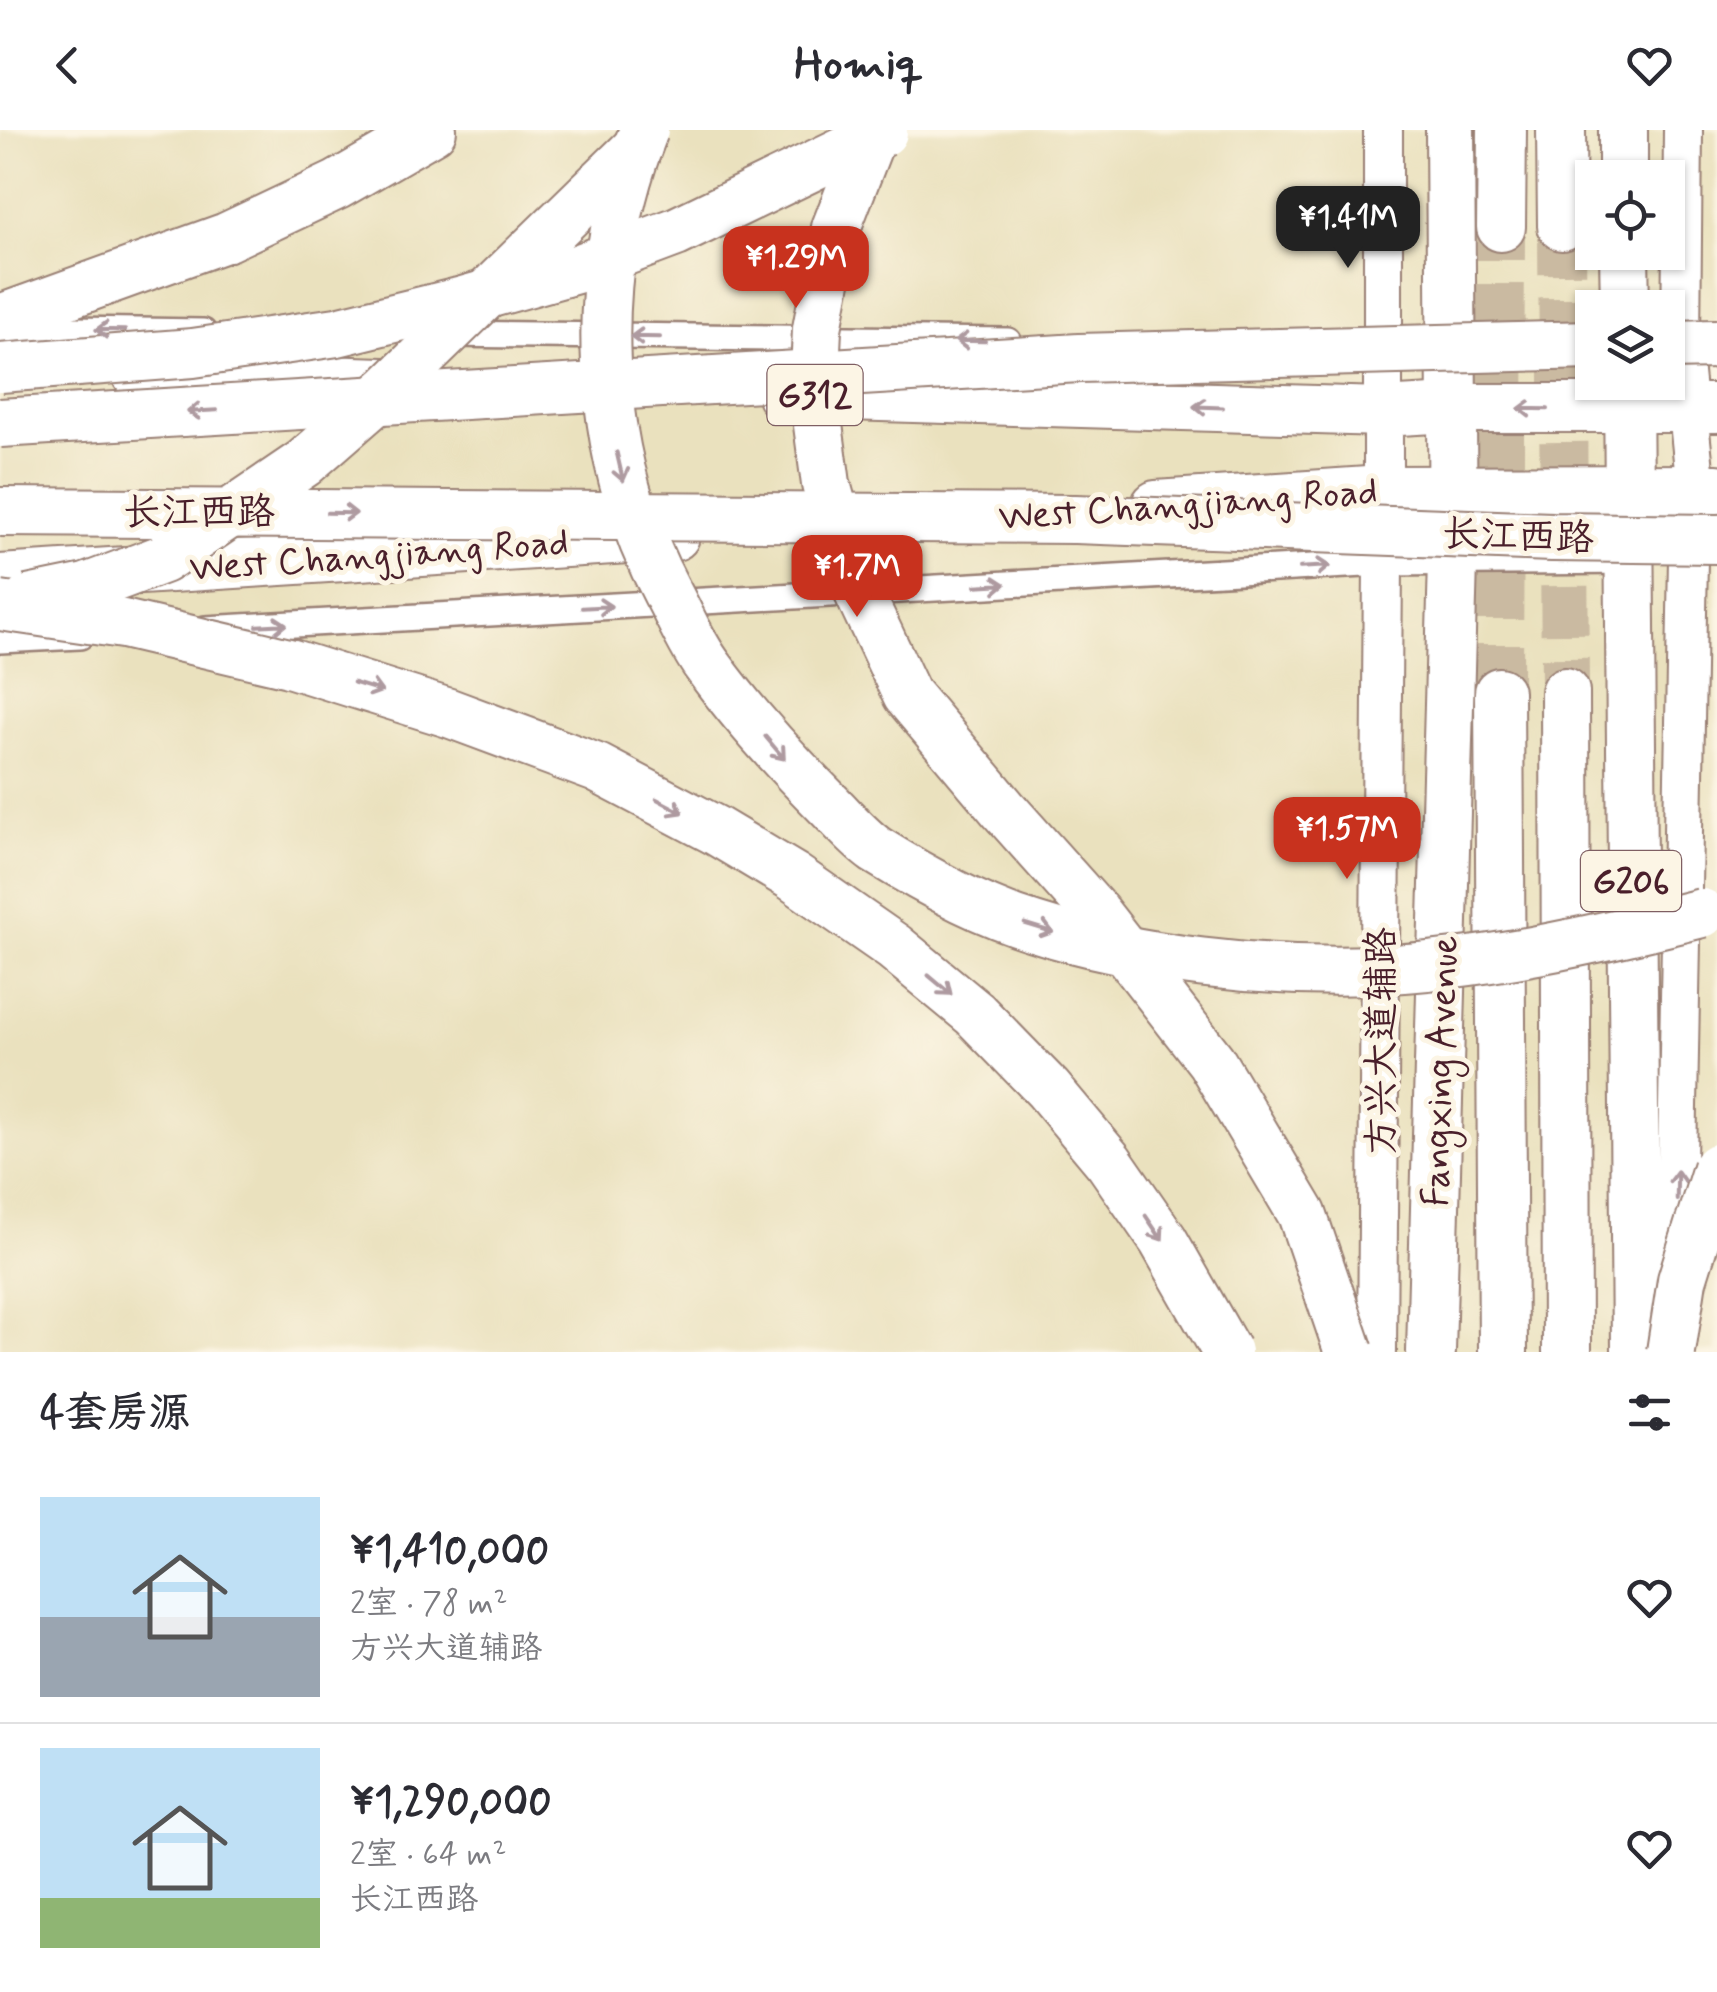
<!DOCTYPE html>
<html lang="zh">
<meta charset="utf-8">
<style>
body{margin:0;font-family:Mynerve,"LXGW WenKai TC",sans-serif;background:#f2f2f3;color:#2b2b33;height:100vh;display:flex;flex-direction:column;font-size:38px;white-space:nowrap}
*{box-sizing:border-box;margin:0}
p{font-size:32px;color:#7c7c81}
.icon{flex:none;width:55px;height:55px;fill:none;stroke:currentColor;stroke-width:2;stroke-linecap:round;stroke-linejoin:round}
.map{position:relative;height:1222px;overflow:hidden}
.drawer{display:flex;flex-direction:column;background:#fff;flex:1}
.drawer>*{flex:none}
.fabs{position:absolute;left:1575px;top:30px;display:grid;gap:20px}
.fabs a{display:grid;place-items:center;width:110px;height:110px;border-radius:0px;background:#fff;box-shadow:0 2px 8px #0004;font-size:50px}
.price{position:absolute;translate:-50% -85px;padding:0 22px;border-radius:20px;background:#c8321e;color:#fff;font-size:32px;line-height:65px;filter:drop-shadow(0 2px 5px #0008)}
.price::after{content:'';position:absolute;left:50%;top:60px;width:30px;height:22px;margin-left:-15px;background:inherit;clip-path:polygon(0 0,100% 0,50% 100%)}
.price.current{background:#222;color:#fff}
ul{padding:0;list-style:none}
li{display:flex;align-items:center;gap:30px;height:250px;padding:0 40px}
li+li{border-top:2px solid #e1e1e2}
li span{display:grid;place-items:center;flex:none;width:280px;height:200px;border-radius:0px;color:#555}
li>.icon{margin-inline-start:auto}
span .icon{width:120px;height:120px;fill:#fffc;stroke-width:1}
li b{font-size:42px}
h2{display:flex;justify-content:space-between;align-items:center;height:120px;padding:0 40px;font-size:42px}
header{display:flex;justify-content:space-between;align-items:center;height:130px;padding:0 40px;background:#fff;font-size:45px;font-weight:800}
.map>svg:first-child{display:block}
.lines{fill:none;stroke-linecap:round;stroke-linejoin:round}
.highway-tunnel{stroke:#cabaa1;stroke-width:48;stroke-dasharray:48 24;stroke-linecap:butt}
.street-casing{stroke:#9a8074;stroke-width:30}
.secondary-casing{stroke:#9a8074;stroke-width:42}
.highway-casing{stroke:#9a8074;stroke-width:52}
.street{stroke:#fff;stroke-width:25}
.secondary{stroke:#fff;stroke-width:38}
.highway{stroke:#fff;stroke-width:48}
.highway-bridge-casing{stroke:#9a8074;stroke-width:52;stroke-linecap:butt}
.highway-bridge{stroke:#fff;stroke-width:48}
.oneway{stroke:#ae9aa0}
.labels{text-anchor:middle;stroke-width:10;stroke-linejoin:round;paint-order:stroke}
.shield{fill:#fcf5e5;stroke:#7f5f63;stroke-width:2.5}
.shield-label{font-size:35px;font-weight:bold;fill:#4a1f2b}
.street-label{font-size:38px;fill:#4a1f2b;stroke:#fcf5e5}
</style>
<header><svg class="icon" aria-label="back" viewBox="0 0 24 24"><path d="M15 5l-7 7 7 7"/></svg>Homiq<svg class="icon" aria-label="heart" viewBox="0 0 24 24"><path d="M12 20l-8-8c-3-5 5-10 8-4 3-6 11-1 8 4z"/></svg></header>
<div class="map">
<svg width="1717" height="1222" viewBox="0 0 1717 1222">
<rect width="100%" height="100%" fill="#fcf5e5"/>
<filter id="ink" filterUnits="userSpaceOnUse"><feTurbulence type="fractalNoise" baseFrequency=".01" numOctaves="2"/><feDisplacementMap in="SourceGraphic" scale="20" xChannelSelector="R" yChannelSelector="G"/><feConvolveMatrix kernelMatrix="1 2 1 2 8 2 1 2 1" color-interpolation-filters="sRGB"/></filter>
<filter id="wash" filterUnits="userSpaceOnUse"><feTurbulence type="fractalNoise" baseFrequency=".0048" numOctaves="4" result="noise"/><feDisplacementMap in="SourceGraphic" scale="40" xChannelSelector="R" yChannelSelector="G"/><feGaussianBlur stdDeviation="2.25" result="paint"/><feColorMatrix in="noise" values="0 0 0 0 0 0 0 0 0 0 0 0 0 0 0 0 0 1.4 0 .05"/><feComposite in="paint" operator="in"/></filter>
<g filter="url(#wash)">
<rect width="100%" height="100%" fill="#eae1be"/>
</g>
<g filter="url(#ink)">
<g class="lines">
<!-- highway-tunnel -->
<g class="highway-tunnel">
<path d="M1562,96l3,466"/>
<path d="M1499,562l2,-465"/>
</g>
<defs>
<g id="street">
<path d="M8,199l195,3"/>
<path d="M448,204l560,7"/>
<path d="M205,499l1178,-66 255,-2"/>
<path d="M0,510l80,-4"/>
</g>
<g id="secondary">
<path d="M1675,1141l13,-713 8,-69 -15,-145 2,-214"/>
<path d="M1377,1222l6,-789v-433"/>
</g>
<g id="highway">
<path d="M1561,0l1,96"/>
<path d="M1623,0v48"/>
<path d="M1501,97l1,-97"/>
<path d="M1624,122l1,56"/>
<path d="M0,189l227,-82 110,-52 95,-55"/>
<path d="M136,244l248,8"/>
<path d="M1628,252l8,970"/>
<path d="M781,264l601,18 69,-4h266"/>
<path d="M1156,375l227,-15 334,-1"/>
<path d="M0,449l675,-43"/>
<path d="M1499,562l4,660"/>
<path d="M1565,562l2,660"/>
<path d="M1431,1222l22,-791 -3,-431"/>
</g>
</defs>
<!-- street casing -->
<use href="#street" class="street-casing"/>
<!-- secondary casing -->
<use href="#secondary" class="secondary-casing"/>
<!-- highway casing -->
<use href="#highway" class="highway-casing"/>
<!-- street -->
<use href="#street" class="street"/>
<!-- secondary -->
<use href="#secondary" class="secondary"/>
<!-- highway -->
<use href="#highway" class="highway"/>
<defs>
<g id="highway-bridge">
<path d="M644,0c-58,146 -51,323 23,462 13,24 24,51 40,73 36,50 78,96 121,139 15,15 31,34 48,46 48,30 104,61 158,77 103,33 230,47 339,43 111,-5 221,-30 329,-57"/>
<path d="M874,0l-38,98 -19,101 -3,66 12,89 26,94 55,117 96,114 92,103 116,149 91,153 47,138"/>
<path d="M1668,215l49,-1"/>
<path d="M0,238l193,-15 144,-21 122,-30 121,-34 96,-36 207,-100"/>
<path d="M0,293l1079,-65 513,-13"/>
<path d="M0,382l1075,7 477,18 165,2"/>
<path d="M28,470l58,-12 77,-29 141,-96 86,-75 248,-241"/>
<path d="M0,476l123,18 166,39 160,50 148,55 118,62 77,46 102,71 81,67 73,75 61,73 54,78 64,112"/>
<path d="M1671,1222l11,-72 35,-112"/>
</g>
</defs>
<!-- highway-bridge casing -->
<use href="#highway-bridge" class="highway-bridge-casing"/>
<!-- highway-bridge -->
<use href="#highway-bridge" class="highway-bridge"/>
</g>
<!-- one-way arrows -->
<defs><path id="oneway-shaft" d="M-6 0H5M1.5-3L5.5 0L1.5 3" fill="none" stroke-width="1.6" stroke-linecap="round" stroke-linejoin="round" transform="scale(2.5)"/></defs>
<g class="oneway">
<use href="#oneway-shaft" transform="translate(110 200) rotate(-179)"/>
<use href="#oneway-shaft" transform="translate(645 207) rotate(-179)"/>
<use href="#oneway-shaft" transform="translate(970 211) rotate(-179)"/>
<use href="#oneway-shaft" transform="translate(1208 277) rotate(-178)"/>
<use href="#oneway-shaft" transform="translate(1533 279) rotate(-179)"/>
<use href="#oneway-shaft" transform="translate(202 281) rotate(177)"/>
<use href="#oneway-shaft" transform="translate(620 337) rotate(77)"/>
<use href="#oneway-shaft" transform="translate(342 383) rotate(1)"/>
<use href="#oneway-shaft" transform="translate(1315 437) rotate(-3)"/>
<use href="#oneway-shaft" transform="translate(991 455) rotate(-3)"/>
<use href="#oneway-shaft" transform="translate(597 477) rotate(-3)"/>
<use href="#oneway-shaft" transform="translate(272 495) rotate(-3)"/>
<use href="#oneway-shaft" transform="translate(368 557) rotate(17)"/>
<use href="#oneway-shaft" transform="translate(775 618) rotate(50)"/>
<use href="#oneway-shaft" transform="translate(670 676) rotate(28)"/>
<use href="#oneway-shaft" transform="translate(1039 798) rotate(17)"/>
<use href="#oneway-shaft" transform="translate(940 855) rotate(40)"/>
<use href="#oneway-shaft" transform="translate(1677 1055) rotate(-89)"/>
<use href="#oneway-shaft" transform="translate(1154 1098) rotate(56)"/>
</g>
</g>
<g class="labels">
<!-- shield labels -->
<g class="shield">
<rect x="767.5" y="235" width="95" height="60" rx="8"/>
<rect x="1581" y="721" width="100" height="60" rx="8"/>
</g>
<g class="shield-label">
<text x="815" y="277">G312</text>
<text x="1631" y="763">G206</text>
</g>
<!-- street labels -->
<g class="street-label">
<text transform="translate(1188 373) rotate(-4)" y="13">West Changjiang Road</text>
<text x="199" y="394">长江西路</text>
<text transform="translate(1518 405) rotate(2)" y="13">长江西路</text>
<text transform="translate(379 424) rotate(-4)" y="13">West Changjiang Road</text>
<text transform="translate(1380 911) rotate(-90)" y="13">方兴大道辅路</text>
<text transform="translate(1439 941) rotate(-88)" y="13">Fangxing Avenue</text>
</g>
</g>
</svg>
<div class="fabs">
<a><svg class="icon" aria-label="locate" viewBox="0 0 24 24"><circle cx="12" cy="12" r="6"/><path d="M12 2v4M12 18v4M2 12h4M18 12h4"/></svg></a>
<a><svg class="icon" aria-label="layers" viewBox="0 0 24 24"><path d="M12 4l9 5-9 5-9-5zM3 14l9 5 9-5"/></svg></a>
</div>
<b class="price current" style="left:1348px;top:141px">¥1.41M</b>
<b class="price" style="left:796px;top:181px">¥1.29M</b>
<b class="price" style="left:857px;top:490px">¥1.7M</b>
<b class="price" style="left:1347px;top:752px">¥1.57M</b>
</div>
<section class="drawer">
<h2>4套房源<svg class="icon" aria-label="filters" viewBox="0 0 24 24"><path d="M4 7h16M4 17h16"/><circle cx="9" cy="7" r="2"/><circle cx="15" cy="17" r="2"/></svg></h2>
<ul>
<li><span style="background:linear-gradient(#bfe0f5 60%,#9aa5b1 0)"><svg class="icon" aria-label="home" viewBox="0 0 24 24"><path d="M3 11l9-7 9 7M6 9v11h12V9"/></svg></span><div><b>¥1,410,000</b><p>2室 · 78 m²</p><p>方兴大道辅路</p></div><svg class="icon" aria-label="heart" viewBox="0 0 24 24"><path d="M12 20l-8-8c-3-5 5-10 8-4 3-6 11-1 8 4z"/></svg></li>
<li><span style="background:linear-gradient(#bfe0f5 75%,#8fb573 0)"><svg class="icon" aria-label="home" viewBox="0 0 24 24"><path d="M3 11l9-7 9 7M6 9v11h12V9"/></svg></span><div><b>¥1,290,000</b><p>2室 · 64 m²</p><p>长江西路</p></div><svg class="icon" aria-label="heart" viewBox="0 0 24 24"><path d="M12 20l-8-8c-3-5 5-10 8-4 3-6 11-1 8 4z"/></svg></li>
</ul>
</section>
